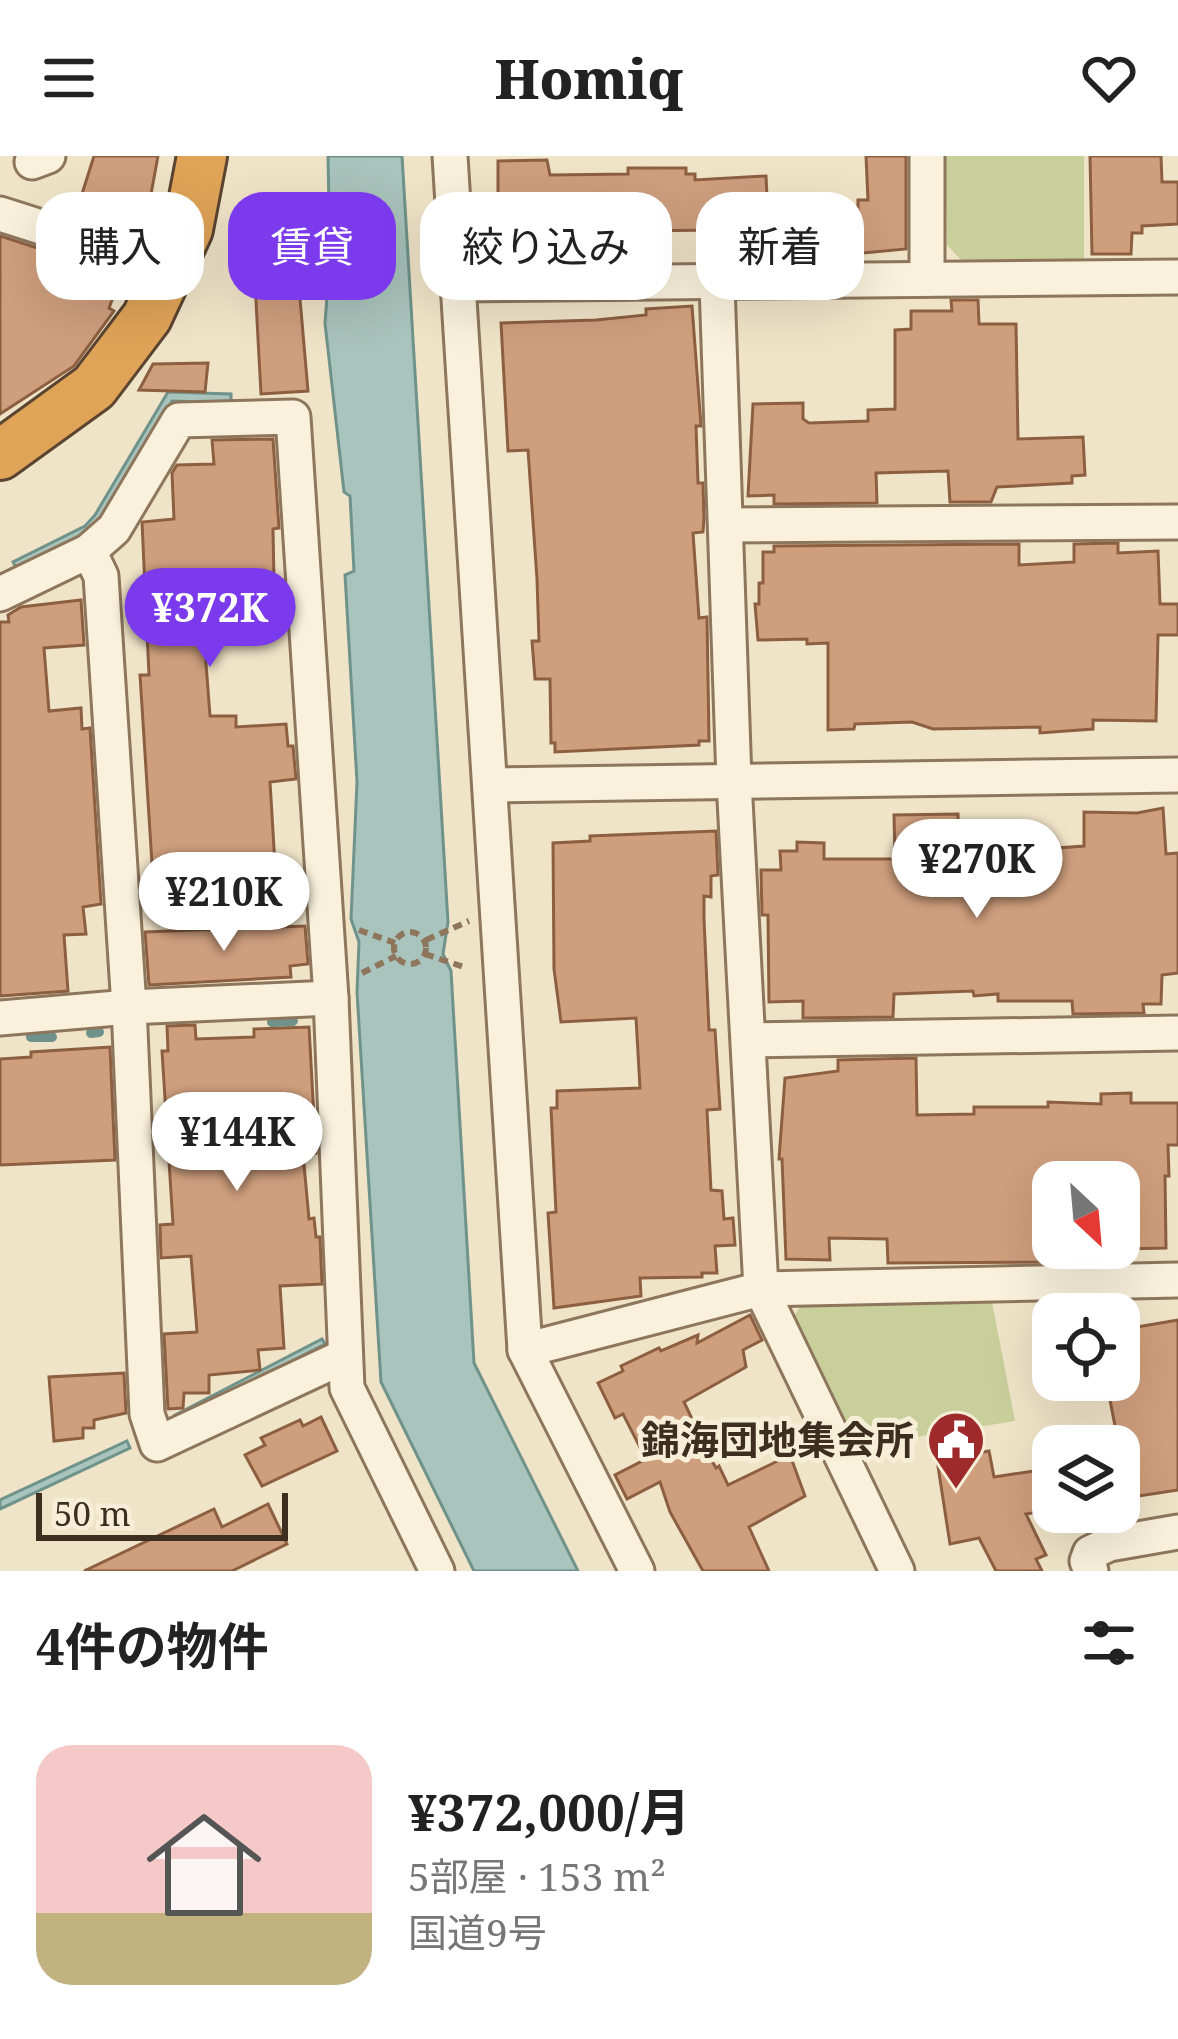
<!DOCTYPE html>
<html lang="ja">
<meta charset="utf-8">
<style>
body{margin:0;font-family:"Noto Serif","Noto Sans JP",serif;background:#f2f2f2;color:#222;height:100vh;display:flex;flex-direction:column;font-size:45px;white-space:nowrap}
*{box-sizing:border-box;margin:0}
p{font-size:39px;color:#767676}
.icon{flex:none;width:66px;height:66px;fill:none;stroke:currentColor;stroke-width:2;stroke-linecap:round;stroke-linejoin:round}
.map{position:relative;height:1415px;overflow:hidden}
.sheet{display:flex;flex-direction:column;background:#fff;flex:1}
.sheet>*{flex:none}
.banner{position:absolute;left:36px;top:36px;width:1107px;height:108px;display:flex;gap:24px}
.needle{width:78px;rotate:154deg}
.buttons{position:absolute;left:1032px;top:1005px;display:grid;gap:24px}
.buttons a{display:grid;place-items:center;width:108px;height:108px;border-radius:24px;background:#fff;box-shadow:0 12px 48px #0002;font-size:60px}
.scale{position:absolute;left:36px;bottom:30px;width:252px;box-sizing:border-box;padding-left:12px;border:6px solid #3d2e20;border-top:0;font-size:33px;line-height:42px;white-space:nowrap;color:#3d2e20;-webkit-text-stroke:9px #f7eed8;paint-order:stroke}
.price{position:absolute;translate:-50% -102px;padding:0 27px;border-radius:42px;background:#fff;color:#222;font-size:39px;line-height:78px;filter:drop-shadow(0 3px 6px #0008)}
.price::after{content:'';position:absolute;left:50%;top:72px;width:36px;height:27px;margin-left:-18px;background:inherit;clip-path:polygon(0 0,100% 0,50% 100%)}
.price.active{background:#7c3aed;color:#fff}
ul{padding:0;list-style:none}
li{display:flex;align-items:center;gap:36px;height:300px;padding:0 36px}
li+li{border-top:3px solid #e0e0e0}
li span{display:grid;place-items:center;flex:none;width:336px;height:240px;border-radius:36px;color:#555}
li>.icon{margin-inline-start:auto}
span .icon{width:144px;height:144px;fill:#fffc;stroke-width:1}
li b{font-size:51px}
h2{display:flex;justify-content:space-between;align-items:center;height:144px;padding:0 36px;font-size:51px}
.tag{padding:0 42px;border-radius:36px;background:#fff;box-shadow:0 12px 48px #0002;font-size:42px;line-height:108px}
.tag.active{background:#7c3aed;color:#fff}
header{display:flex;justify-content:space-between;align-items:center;height:156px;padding:0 36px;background:#fff;font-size:54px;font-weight:800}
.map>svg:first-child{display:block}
.green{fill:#c9cf9b}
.water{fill:#a9c4bc;stroke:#6f938a;stroke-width:3}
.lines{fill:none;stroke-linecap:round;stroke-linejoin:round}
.stream{stroke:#6f938a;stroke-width:10}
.building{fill:#cf9f7d;stroke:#8d5f41;stroke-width:3}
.minor-casing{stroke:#8d765c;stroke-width:39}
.highway-casing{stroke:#5b4430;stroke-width:54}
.path{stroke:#8d765c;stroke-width:6;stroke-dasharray:9 6;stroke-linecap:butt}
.minor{stroke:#faf1dc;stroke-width:33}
.highway{stroke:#e0a458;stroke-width:48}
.labels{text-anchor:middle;stroke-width:10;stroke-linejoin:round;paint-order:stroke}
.poi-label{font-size:39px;font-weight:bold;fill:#3d2e20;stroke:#f7eed8;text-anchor:end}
</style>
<header><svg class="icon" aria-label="menu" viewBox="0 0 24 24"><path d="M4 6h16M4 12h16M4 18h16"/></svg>Homiq<svg class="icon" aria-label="heart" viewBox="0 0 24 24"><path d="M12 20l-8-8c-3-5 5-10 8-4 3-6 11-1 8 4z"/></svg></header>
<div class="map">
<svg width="1178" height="1415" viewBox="0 0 1178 1415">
<rect width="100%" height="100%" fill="#f0e4c8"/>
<!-- green -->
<g class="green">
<path d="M945,0h139v103l-122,2 -15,-16z"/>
<path d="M991,1141l24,124 -161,26 -62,-128 12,-18z"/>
</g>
<!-- water -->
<g class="water">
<path d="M328,0h74l46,766 -5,32 8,17 23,392 104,208h-104l-93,-189 -24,-390 2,-50 -8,-23 6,-137 -12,-207 9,-4 -4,-75 -6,-4 -19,-169 5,-65z"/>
<path d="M168,236l63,2v9l-59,-2 -58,103 -23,28 -74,37 -4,-7 72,-36 10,-11z"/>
<path d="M322,1183l3,5 -147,76 -3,-5z"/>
<path d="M127,1285l3,7 -130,61v-9z"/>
</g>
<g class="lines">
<!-- stream -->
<g class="stream">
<path d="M272,866l21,-1"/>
<path d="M91,877l8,-1"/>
<path d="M31,881h21"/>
</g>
</g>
<!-- building -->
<g class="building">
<path d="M94,0h64l-9,49 5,1 -11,32 -68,-22z"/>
<path d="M866,0h40v93l-64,6 -1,-44h17v-11h10z"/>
<path d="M1090,0h71l1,26h16v42l-36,2v7h-10l-1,21h-39z"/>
<path d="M547,4l3,15 78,-1v-6h58v6h9v6l71,-4 4,84h-28l-1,-26 -18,1v-5l-100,1v21l-43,1v-11l-82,1v-82z"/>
<path d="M252,71l48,1v71l8,92 -47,3z"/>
<path d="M0,80l62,20 55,31 -8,21 5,3 -40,55 -74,48z"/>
<path d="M951,144h27l1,24h37l2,115 65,-2 2,38 -13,1v7l-75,4 -6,15h-41l-2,-31 -72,2 1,30 -103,1v-9l-26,1 5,-92 50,-1v16l6,4 59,-2v-11l27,-1v-79l16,-1v-18h41z"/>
<path d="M692,150l9,120h-5l2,57h5l1,36 -1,13 -10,1 6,85 8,-1 2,124h-10v4l-144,7v-9h-4l-1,-64h-15l-3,-38h7l-2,-62 -9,-129 -20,1 -7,-128 95,-3 50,-5v-6z"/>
<path d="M208,207l-3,29 -66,-2 14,-26z"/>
<path d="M273,283l6,89 -6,1 2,105 -71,3 6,79h26v11l50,-3 2,22h5l3,33 -26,3 5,83 -54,7 1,11 -68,12 -14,-220h9l-7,-153 32,-3 -2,-46 5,-8 37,-1 -2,-24z"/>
<path d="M1118,387v10l40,-2 2,53h18v31h-20l-2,86 -63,-1v9l-53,4v-6l-107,2 -21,-7 -57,2 -1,5 -26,1v-87l-21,1v-5l-49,1 -3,-36h4v-21h4v-31h11v-6l245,-2v21l55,-3v-18z"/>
<path d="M81,444l3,45 -40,3 5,63 32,-3 1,21 8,-1 11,176 -18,3 3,27 -22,1 4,56 -68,5v-374h9l-1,-7 13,-8z"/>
<path d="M1163,652l3,46 12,-1v120l-16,2 -1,29h-18l1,9 -71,1 -1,-13h-74v-7l-24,2 -1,-5 -79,3 -1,23 -90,1v-17l-34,1 -1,-87h-6l-1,-45h20l-1,-19h17v-9l27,1v16h71l-1,-44 64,-1 1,49 72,-2 -1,-11 54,-4v-34l53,1z"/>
<path d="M716,675l2,44 -7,1v21l-7,-1v23l5,111h6l5,79 -13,1 2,41 2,39 11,1 2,28 9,-1 2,27 -20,1 2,27h-15v4l-62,1 1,18 -87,12 -6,-95 8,-1 -5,-104h6v-17l83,-3 -4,-70 -75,4 -7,-53 -1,-126 37,-2v-5z"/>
<path d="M305,770l3,38 -18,2 1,11 -142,8 -4,-53z"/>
<path d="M195,869l1,14 58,-2v-8l55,-2 7,126 -13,1 6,65 5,-1 2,19h4l2,47 -42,2 4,62 -26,2 2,20 -51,5v18h-25l-1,15 -15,1 -4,-75 33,-2 -6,-76 -30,2 -1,-33 13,-1 -11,-173h6l-1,-25z"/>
<path d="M110,891l5,113 -115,5v-106l31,-2v-5z"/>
<path d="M916,902l1,57 57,-1v-7h74v-5l53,2v-10l30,-1v10h47v42h-10l1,31h-4l1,72 -47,1v-67h-66v80l-165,1 -1,-24 -58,-1 1,22 -44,-1 -4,-100h-3l6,-81 53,-7v-11z"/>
<path d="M750,1159l12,25 -19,10 3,17 -62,35 28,59 4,7 3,-2 9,19 62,-30 15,41 -56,31 20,44h-66l-33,-59 -10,-30 -33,17 -12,-24 31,-16 -23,-45 -8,4 -17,-35 25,-12 -2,-5 38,-18 2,3 37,-16 -1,8z"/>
<path d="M1178,1164v170l-59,9v-53l-13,-66h13v-50z"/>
<path d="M124,1217l2,40 -32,7v8h-11v10l-29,3 -5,-64z"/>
<path d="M321,1261l16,34 -75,35 -17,-31 20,-10 -4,-7 39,-18 3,6z"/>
<path d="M989,1295l5,26 59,-9v42l-27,4 20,41 -10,4 6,12h-46l-17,-33 -29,6 -13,-84z"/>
<path d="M268,1348l19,40 -55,27h-148l130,-62 8,18z"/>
</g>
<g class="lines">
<defs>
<g id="minor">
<path d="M450,0l75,1194 112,221"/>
<path d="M32,6l16,-6"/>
<path d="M0,58l170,54"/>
<path d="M927,123v-123"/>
<path d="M459,128l719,-7"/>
<path d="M717,128l17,497 27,508 136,282"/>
<path d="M726,369l452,-3"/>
<path d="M89,395l12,25 28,431 18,407 10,30 188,-88"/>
<path d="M0,438l89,-43 25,-22 65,-109 114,-3 38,581 16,390 90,183"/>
<path d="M490,629l688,-10"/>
<path d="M0,862l129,-11 202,-9"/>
<path d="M749,884l429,-7"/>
<path d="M525,1194l236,-61 417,-9"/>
<path d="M1091,1415l-4,-10 3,-8 19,-9 69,-12"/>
</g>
<path id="highway" d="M0,299l94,-68 53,-70 41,-88 14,-73"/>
</defs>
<!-- minor casing -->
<use href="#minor" class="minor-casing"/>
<!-- highway casing -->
<use href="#highway" class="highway-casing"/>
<!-- path -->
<g class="path">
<path d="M359,774l36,13"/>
<circle cx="410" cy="792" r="16"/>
<path d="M426,784l43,-19"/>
<path d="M425,798l42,14"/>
<path d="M362,817l34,-17"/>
</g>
<!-- minor -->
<use href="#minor" class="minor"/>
<!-- highway -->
<use href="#highway" class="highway"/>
</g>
<!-- icons -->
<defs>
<symbol id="civic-pin" viewBox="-11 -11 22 30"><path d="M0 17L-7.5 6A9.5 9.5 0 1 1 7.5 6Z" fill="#9e2a2b" stroke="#f7eed8"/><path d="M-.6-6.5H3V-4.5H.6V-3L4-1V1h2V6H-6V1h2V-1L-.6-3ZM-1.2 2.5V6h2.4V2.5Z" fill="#fff"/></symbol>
</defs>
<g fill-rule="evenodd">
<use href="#civic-pin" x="923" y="1251" width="66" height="90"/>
</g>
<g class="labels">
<!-- poi labels -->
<g class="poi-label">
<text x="914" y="1298">錦海団地集会所</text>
</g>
</g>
</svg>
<div class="buttons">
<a><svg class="needle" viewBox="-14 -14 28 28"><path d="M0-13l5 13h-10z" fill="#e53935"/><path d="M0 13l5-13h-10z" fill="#767676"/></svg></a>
<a><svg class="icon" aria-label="locate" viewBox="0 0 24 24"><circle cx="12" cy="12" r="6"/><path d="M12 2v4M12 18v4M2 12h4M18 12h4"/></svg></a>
<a><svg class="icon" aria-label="layers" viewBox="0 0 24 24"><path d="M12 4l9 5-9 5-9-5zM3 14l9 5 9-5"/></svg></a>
</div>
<div class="scale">50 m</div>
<b class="price active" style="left:210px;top:514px">¥372K</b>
<b class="price" style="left:977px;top:765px">¥270K</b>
<b class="price" style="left:224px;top:798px">¥210K</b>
<b class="price" style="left:237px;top:1038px">¥144K</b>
<div class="banner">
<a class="tag">購入</a>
<a class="tag active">賃貸</a>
<a class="tag">絞り込み</a>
<a class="tag">新着</a>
</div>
</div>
<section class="sheet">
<h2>4件の物件<svg class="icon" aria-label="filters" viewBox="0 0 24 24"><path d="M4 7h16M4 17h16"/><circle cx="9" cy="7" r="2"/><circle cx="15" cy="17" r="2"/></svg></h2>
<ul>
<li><span style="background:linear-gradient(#f6c9c9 70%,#c2b280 0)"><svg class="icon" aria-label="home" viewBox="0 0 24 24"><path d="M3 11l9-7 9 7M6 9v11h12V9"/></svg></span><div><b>¥372,000/月</b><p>5部屋 · 153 m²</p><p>国道9号</p></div></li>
</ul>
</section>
